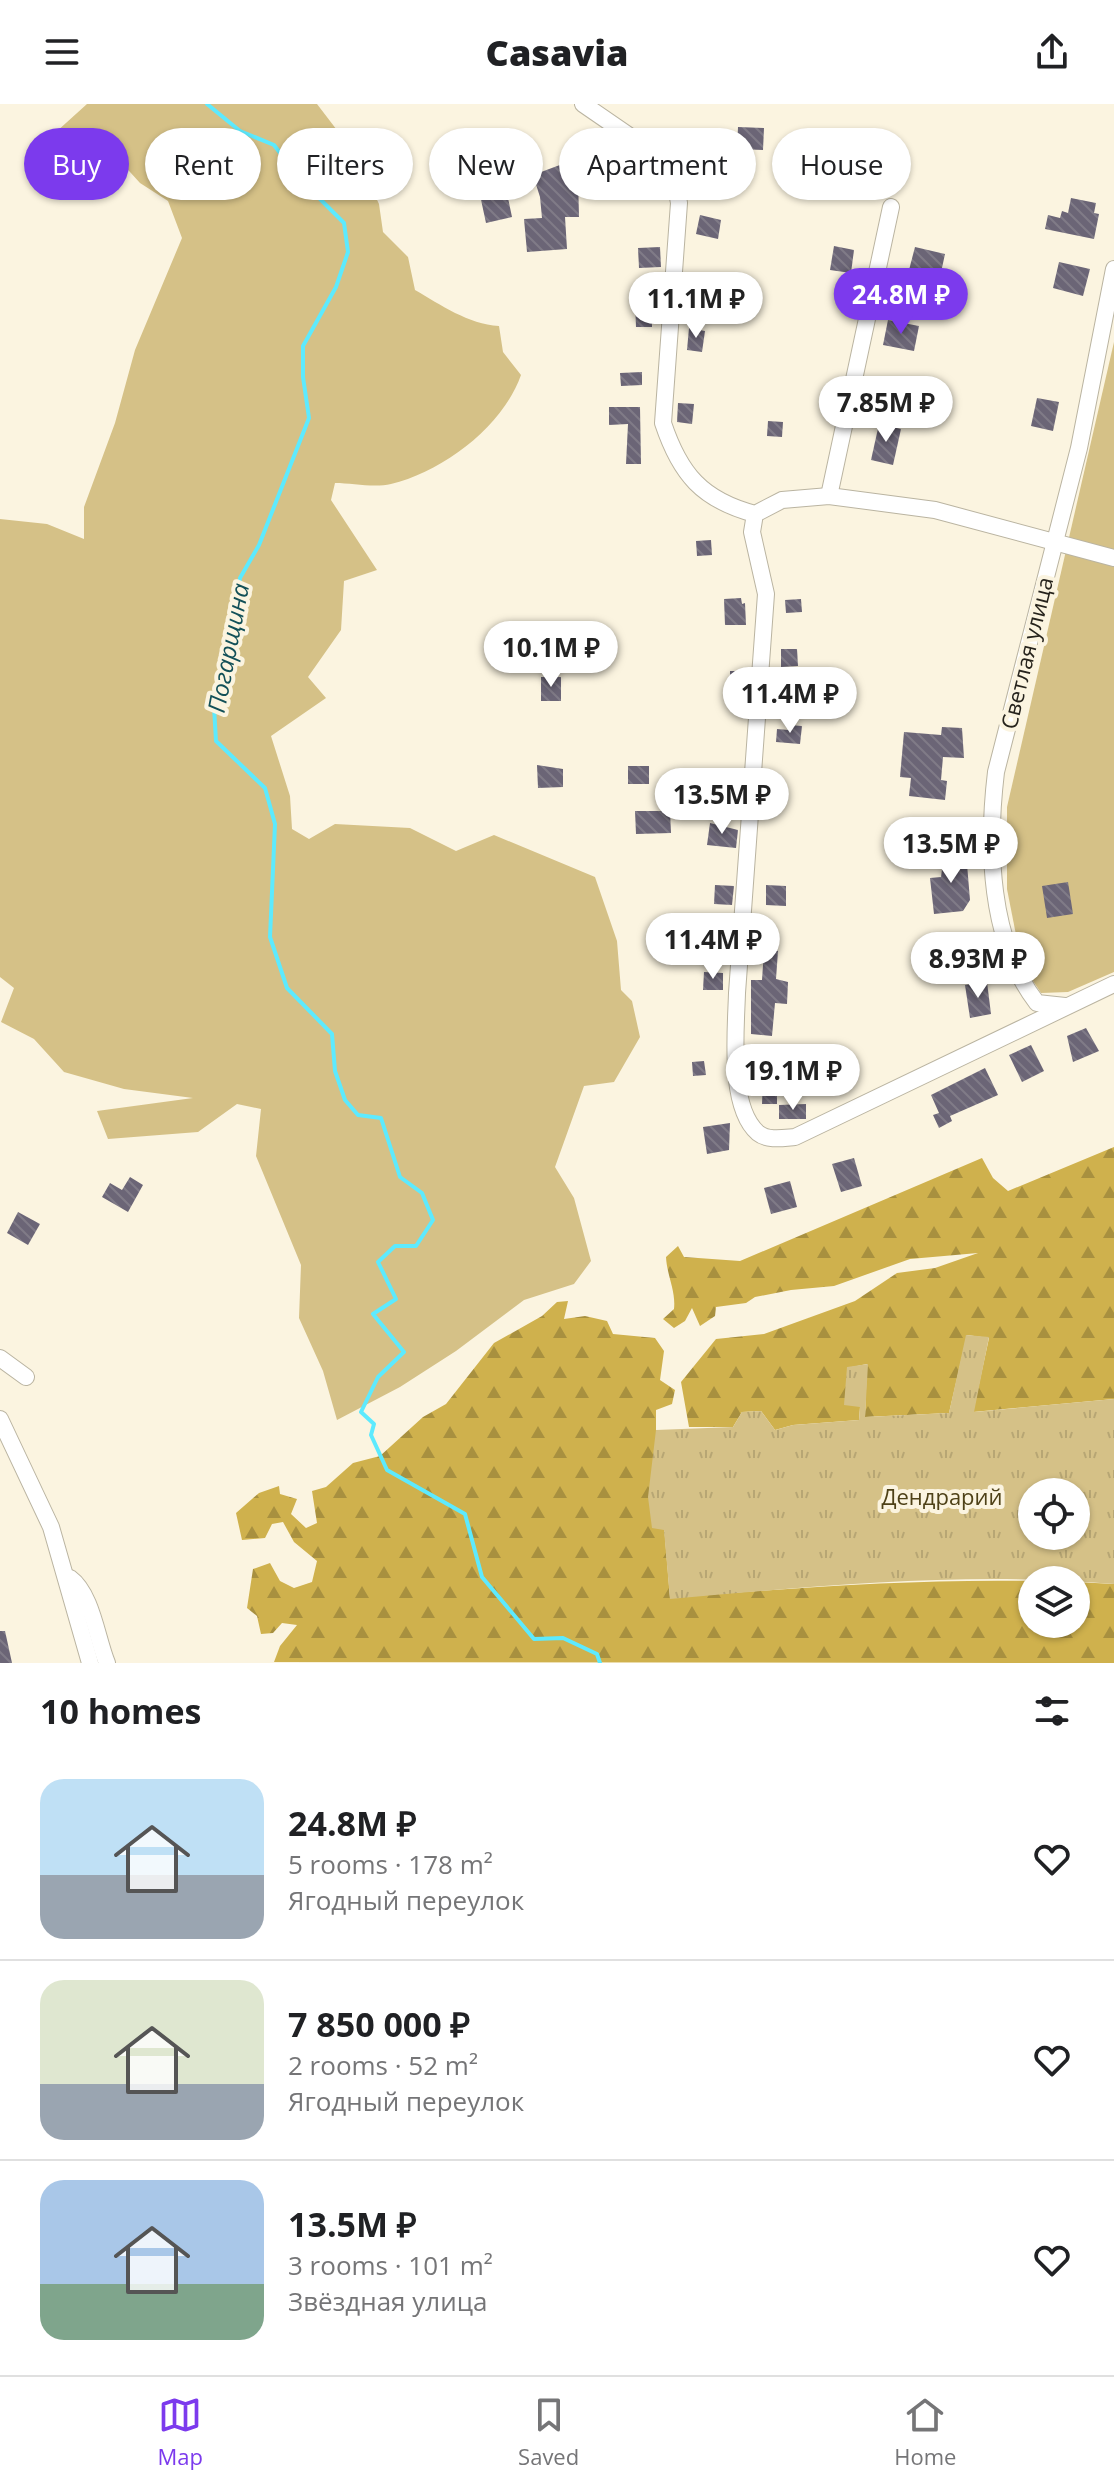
<!DOCTYPE html>
<meta charset="utf-8">
<style>
body{margin:0;font-family:"Open Sans",sans-serif;background:#f2f2f2;color:#202124;height:100vh;display:flex;flex-direction:column;font-size:30px;white-space:nowrap}
*{box-sizing:border-box;margin:0}
p{font-size:26px;color:#757577}
.icon{flex:none;width:44px;height:44px;fill:none;stroke:currentColor;stroke-width:2;stroke-linecap:round;stroke-linejoin:round}
.map{position:relative;height:1559px;overflow:hidden}
.side{display:flex;flex-direction:column;background:#fff;flex:1}
.side>*{flex:none}
.hud{position:absolute;left:24px;top:24px;width:1066px;height:72px;display:flex;gap:16px}
.fabs{position:absolute;left:1018px;top:1374px;display:grid;gap:16px}
.fabs a{display:grid;place-items:center;width:72px;height:72px;border-radius:50%;background:#fff;box-shadow:0 2px 6px #0004;font-size:40px}
.price{position:absolute;translate:-50% -68px;padding:0 18px;border-radius:28px;background:#fff;color:#222;font-size:26px;line-height:52px;filter:drop-shadow(0 2px 4px #0008)}
.price::after{content:'';position:absolute;left:50%;top:48px;width:24px;height:18px;margin-left:-12px;background:inherit;clip-path:polygon(0 0,100% 0,50% 100%)}
.price.selected{background:#7c3aed;color:#fff}
ul{padding:0;list-style:none}
li{display:flex;align-items:center;gap:24px;height:200px;padding:0 40px}
li+li{border-top:2px solid #e0e0e0}
li span{display:grid;place-items:center;flex:none;width:224px;height:160px;border-radius:24px;color:#555}
li>.icon{margin-inline-start:auto}
span .icon{width:96px;height:96px;fill:#fffc;stroke-width:1}
li b{font-size:34px}
h2{display:flex;justify-content:space-between;align-items:center;height:96px;padding:0 40px;font-size:34px}
.chip{padding:0 28px;border-radius:36px;background:#fff;box-shadow:0 2px 6px #0004;font-size:28px;line-height:72px}
.chip.selected{background:#7c3aed;color:#fff}
header{display:flex;justify-content:space-between;align-items:center;height:104px;padding:0 40px;background:#fff;font-size:36px;font-weight:800}
.tab-bar{display:flex;justify-content:space-around;align-items:center;height:112px;border-top:2px solid #e0e0e0;background:#fff;font-size:22px;color:#757577}
.tab-bar a{display:grid;justify-items:center;gap:4px}
.tab-bar .selected{color:#7c3aed}
.map>svg:first-child{display:block}
.grass{fill:#d5c187}
.forest{fill:url(#forest-firs)}
.park{fill:url(#park-tufts);fill-rule:evenodd}
.lines{fill:none;stroke-linecap:round;stroke-linejoin:round}
.stream{stroke:#5deafe;stroke-width:4}
.building{fill:url(#building-back-hatch)}
.minor-casing{stroke:#bab4a1;stroke-width:18}
.minor{stroke:#fff;stroke-width:16}
.labels{text-anchor:middle;stroke-width:8;stroke-linejoin:round;paint-order:stroke}
.street-label{font-size:22px;fill:#26231c;stroke:#fbf4e0}
.park-label{font-size:22px;fill:#4e4117;stroke:#fbf4e0}
.water-label{font-size:24px;font-style:italic;fill:#125058;stroke:#fbf4e0}
</style>
<header><svg class="icon" aria-label="menu" viewBox="0 0 24 24"><path d="M4 6h16M4 12h16M4 18h16"/></svg>Casavia<svg class="icon" aria-label="share" viewBox="0 0 24 24"><path d="M12 15V3M7 8l5-5 5 5M5 13v7h14v-7"/></svg></header>
<div class="map">
<svg width="1114" height="1559" viewBox="0 0 1114 1559">
<defs>
<pattern id="forest-firs" width="22" height="20" patternUnits="userSpaceOnUse" patternTransform="scale(2)"><rect width="22" height="20" fill="#cfb14d"/><path d="M5 1l3.5 6h-7zM16 11l3.5 6h-7z" fill="#a8903f"/></pattern>
<pattern id="park-tufts" width="24" height="20" patternUnits="userSpaceOnUse" patternTransform="scale(2)"><rect width="24" height="20" fill="#d5c187"/><path d="M3 7l-1-3M5 7V3M7 7l1-3M15 17l-1-3M17 17v-4M19 17l1-3" fill="none" stroke="#b7a674"/></pattern>
<pattern id="building-back-hatch" width="6" height="6" patternUnits="userSpaceOnUse" patternTransform="scale(2)"><rect width="6" height="6" fill="#6b6576"/><path d="M-1 5l2 2M0 0l6 6M5-1l2 2" fill="none" stroke="#807b87"/></pattern>
</defs>
<rect width="100%" height="100%" fill="#fbf4e0"/>
<!-- grass -->
<g class="grass">
<path d="M87,0h230l39,51 23,49 4,28 25,25 7,33c26,15 53,34 84,36l4,26 18,23c-18,51 -77,96 -130,109 -17,4 -39,-1 -56,-1l-4,17 46,70 -33,11 -3,49 -33,47 18,21 -55,38 19,60 2,33 17,10 26,-15 75,4 46,23 38,-16 101,42 22,64 4,49 11,11 8,36 -26,45 -30,4 -29,81 19,31 17,63 -17,23 -50,16 -68,51 -56,36 -63,33 -14,-49 -24,-53 2,-53 -45,-109 5,-47 -24,-5 -39,28 -90,7 -11,-28 96,-13 -69,-9 -60,-17 -30,-33 -33,-17 13,-34 -14,-11v-458l47,5 37,15v-32l31,-84 20,-73 47,-112 -14,-37 -28,-18 -40,-44 -35,6 -9,-13z"/>
<path d="M1114,238v630l-46,20 -27,1 -12,-18 -12,-35 -10,-51v-82z"/>
</g>
<!-- forest -->
<g class="forest">
<path d="M1114,1043v252l-141,13 16,-74 -22,-3 -18,78 -84,4 2,-53 -20,4 13,39 -1,13 -66,5 -18,5 -14,-19 -19,1 -9,15h-44l-8,-45 35,-43 48,-5 91,-33 42,-28 38,-5 43,-15 -68,6 -76,27 -43,4 -36,7 -9,6 -30,4 -1,9 -15,10 -8,-18 -7,13 -11,7 -11,-9 11,-10c2,-18 -7,-33 -8,-52l12,-11 6,11 56,4 242,-103 11,20 15,13z"/>
<path d="M568,1197l-4,18 21,-3 22,5 6,13 42,4 9,13 -4,29 15,10 -3,14 -16,6v20l14,168c121,-10 241,-19 362,-17v43h44v-42l38,2v79l-840,-1 6,-16 17,-21 -15,-2 -9,10 -12,1 -4,-18 -10,-8 6,-39 17,-6 10,18 14,7 18,-6 5,-21 -23,-19 -11,-20 -11,2 -7,14 -23,2 -6,-27 23,-20 20,-7 1,8 17,5 -6,15 15,14 11,-5 -5,-32 14,-4 27,-24 27,-7 43,-39 23,-13 48,-61 48,-27 15,-14z"/>
</g>
<!-- park -->
<path class="park" d="M966,1231l23,2 -15,75 140,-13v185c-144,-13 -297,2 -444,15l-6,-69 -12,-2 -4,-31 8,-67 77,-3 9,-15 19,-1 14,19 18,-5 66,-5 1,-13 -16,-2 3,-38 21,-3 -3,53 84,-4zM1032,1388h44v44h-44z"/>
<g class="lines">
<!-- stream -->
<path class="stream" d="M207,0l33,27 34,14 26,34 44,44 4,29 -12,35 -33,59v31l6,41 -50,127 -19,33 -13,88 -13,41 2,34 49,47 10,36 -5,113 17,51 45,46 3,37 10,29 13,15 23,3 19,59 22,16 11,27 -17,26h-21l-17,16 18,37 -23,15 31,38 -26,25 -17,35 13,12 -3,11 16,35 78,44 17,63 52,62 29,-1 34,16 3,9"/>
</g>
<!-- building -->
<g class="building">
<path d="M738,23l26,1 -1,22 -26,-1z"/>
<path d="M608,31l7,4 7,19 -44,18 1,41h-14l2,32 -40,3 -3,-33 18,-1 -2,-21 -7,-22 43,-16 -4,-10z"/>
<path d="M531,46l4,14 -32,10 9,43 -26,6 -6,-28 12,-3 -9,-27z"/>
<path d="M712,50l24,3 -2,16 -24,-2z"/>
<path d="M633,81l16,1 -1,14 -16,-1z"/>
<path d="M1071,94l25,5 -2,10 5,1 -5,25 -49,-10 3,-14 12,3 2,-7 6,2z"/>
<path d="M700,111l21,5 -3,19 -22,-5z"/>
<path d="M834,142l20,4 -3,23 -21,-3z"/>
<path d="M660,143l1,20 -22,1 -1,-20z"/>
<path d="M915,143l30,7 -5,23 -31,-7z"/>
<path d="M1059,158l31,7 -7,27 -30,-8z"/>
<path d="M652,196v27h-16l-1,-26z"/>
<path d="M888,216l31,6 -5,25 -31,-6z"/>
<path d="M689,224l16,3 -3,21 -15,-2z"/>
<path d="M642,268v13l-21,1 -1,-13z"/>
<path d="M1037,294l22,4 -6,29 -22,-5z"/>
<path d="M678,299l16,1 -2,20 -15,-2z"/>
<path d="M609,303h31l1,57h-15l2,-40 -19,1z"/>
<path d="M768,317l15,1 -1,15 -15,-1z"/>
<path d="M879,320l22,5 -8,36 -22,-5z"/>
<path d="M711,436l1,15 -15,1 -1,-15z"/>
<path d="M741,494l1,6 3,-1 1,22h-21l-1,-26z"/>
<path d="M801,495l1,13 -16,1 -1,-13z"/>
<path d="M561,536l18,1 -2,23 -18,-1z"/>
<path d="M781,545h16l1,17 -17,1z"/>
<path d="M730,567h19l-2,27 -17,-1z"/>
<rect x="541" y="573" width="20" height="24"/>
<path d="M789,621l13,1 -2,18 -24,-2 1,-13 12,1z"/>
<path d="M942,623l20,1 2,30 -21,-1 -2,23 6,1 -2,19 -36,-4 2,-18 -11,-1 4,-45 37,3z"/>
<path d="M537,661l26,4v18l-25,1z"/>
<rect x="628" y="662" width="21" height="18"/>
<path d="M635,707h35l1,22 -35,1z"/>
<path d="M710,719l28,7 -2,18 -29,-3z"/>
<path d="M966,748l4,48 -7,11 -29,3 -4,-36 11,-1 3,-23z"/>
<path d="M1068,778l5,32 -26,4 -5,-32z"/>
<path d="M715,781l19,1 -2,19 -18,-1z"/>
<path d="M766,781l20,1v20l-20,-1z"/>
<path d="M764,846l14,1 -2,28 12,3 -1,22 -12,-1 -3,33 -21,-2v-54h11z"/>
<path d="M704,868l19,1v17h-20z"/>
<path d="M987,878l4,32 -21,4 -5,-33z"/>
<path d="M1086,924l13,23 -26,11 -6,-26z"/>
<path d="M1031,941l13,26 -22,11 -13,-27z"/>
<path d="M704,957l2,14 -13,1 -1,-14z"/>
<path d="M985,964l13,27 -48,21 2,5 -13,7 -6,-13 6,-2 -8,-18z"/>
<path d="M763,977l14,1v22h-15z"/>
<path d="M806,1000v15h-27v-14z"/>
<path d="M730,1019l-1,27 -22,4 -4,-27z"/>
<path d="M854,1054l8,28 -21,6 -9,-28z"/>
<path d="M130,1073l13,8 -15,27 -26,-15 8,-14 12,7z"/>
<path d="M790,1077l7,26 -26,7 -7,-26z"/>
<path d="M18,1108l22,12 -12,21 -21,-12z"/>
<path d="M0,1527h5l7,32h-12z"/>
</g>
<g class="lines">
<defs>
<g id="minor">
<path d="M583,0l77,53 14,18 5,28 -16,220c17,51 39,77 92,91l27,-14 47,-4 106,14 179,48"/>
<path d="M829,392l62,-289"/>
<path d="M755,410l-3,18 14,62 -29,399c-1,37 -9,114 21,140 10,8 25,5 37,4l319,-153"/>
<path d="M1065,902l-28,-3c-48,-62 -50,-156 -41,-231l83,-324 35,-179"/>
<path d="M0,1254l26,19"/>
<path d="M0,1315l51,108 39,136"/>
<path d="M70,1474c22,16 27,61 37,85"/>
</g>
</defs>
<!-- minor casing -->
<use href="#minor" class="minor-casing"/>
<!-- minor -->
<use href="#minor" class="minor"/>
</g>
<g class="labels">
<!-- street labels -->
<g class="street-label">
<text transform="translate(1027 549) rotate(-76)" y="8">Светлая улица</text>
</g>
<!-- park labels -->
<g class="park-label">
<text x="942" y="1401">Дендрарий</text>
</g>
<!-- water labels -->
<g class="water-label">
<text transform="translate(229 544) rotate(-79)" y="8">Погарщина</text>
</g>
</g>
</svg>
<div class="fabs">
<a><svg class="icon" aria-label="locate" viewBox="0 0 24 24"><circle cx="12" cy="12" r="6"/><path d="M12 2v4M12 18v4M2 12h4M18 12h4"/></svg></a>
<a><svg class="icon" aria-label="layers" viewBox="0 0 24 24"><path d="M12 4l9 5-9 5-9-5zM3 14l9 5 9-5"/></svg></a>
</div>
<b class="price selected" style="left:901px;top:232px">24.8M ₽</b>
<b class="price" style="left:696px;top:236px">11.1M ₽</b>
<b class="price" style="left:886px;top:340px">7.85M ₽</b>
<b class="price" style="left:551px;top:585px">10.1M ₽</b>
<b class="price" style="left:790px;top:631px">11.4M ₽</b>
<b class="price" style="left:722px;top:732px">13.5M ₽</b>
<b class="price" style="left:951px;top:781px">13.5M ₽</b>
<b class="price" style="left:713px;top:877px">11.4M ₽</b>
<b class="price" style="left:978px;top:896px">8.93M ₽</b>
<b class="price" style="left:793px;top:1008px">19.1M ₽</b>
<div class="hud">
<a class="chip selected">Buy</a>
<a class="chip">Rent</a>
<a class="chip">Filters</a>
<a class="chip">New</a>
<a class="chip">Apartment</a>
<a class="chip">House</a>
</div>
</div>
<section class="side">
<h2>10 homes<svg class="icon" aria-label="filters" viewBox="0 0 24 24"><path d="M4 7h16M4 17h16"/><circle cx="9" cy="7" r="2"/><circle cx="15" cy="17" r="2"/></svg></h2>
<ul>
<li><span style="background:linear-gradient(#bfe0f5 60%,#9aa5b1 0)"><svg class="icon" aria-label="home" viewBox="0 0 24 24"><path d="M3 11l9-7 9 7M6 9v11h12V9"/></svg></span><div><b>24.8M ₽</b><p>5 rooms · 178 m²</p><p>Ягодный переулок</p></div><svg class="icon" aria-label="heart" viewBox="0 0 24 24"><path d="M12 20l-8-8c-3-5 5-10 8-4 3-6 11-1 8 4z"/></svg></li>
<li><span style="background:linear-gradient(#dfe7d0 65%,#9aa5b1 0)"><svg class="icon" aria-label="home" viewBox="0 0 24 24"><path d="M3 11l9-7 9 7M6 9v11h12V9"/></svg></span><div><b>7 850 000 ₽</b><p>2 rooms · 52 m²</p><p>Ягодный переулок</p></div><svg class="icon" aria-label="heart" viewBox="0 0 24 24"><path d="M12 20l-8-8c-3-5 5-10 8-4 3-6 11-1 8 4z"/></svg></li>
<li><span style="background:linear-gradient(#a9c7e8 65%,#7fa58c 0)"><svg class="icon" aria-label="home" viewBox="0 0 24 24"><path d="M3 11l9-7 9 7M6 9v11h12V9"/></svg></span><div><b>13.5M ₽</b><p>3 rooms · 101 m²</p><p>Звёздная улица</p></div><svg class="icon" aria-label="heart" viewBox="0 0 24 24"><path d="M12 20l-8-8c-3-5 5-10 8-4 3-6 11-1 8 4z"/></svg></li>
</ul>
</section>
<nav class="tab-bar">
<a class="selected"><svg class="icon" aria-label="map" viewBox="0 0 24 24"><path d="M3 6l6-2 6 2 6-2v14l-6 2-6-2-6 2zM9 4v14M15 6v14"/></svg>Map</a>
<a><svg class="icon" aria-label="saved" viewBox="0 0 24 24"><path d="M7 4h10v16l-5-4-5 4z"/></svg>Saved</a>
<a><svg class="icon" aria-label="home" viewBox="0 0 24 24"><path d="M3 11l9-7 9 7M6 9v11h12V9"/></svg>Home</a>
</nav>
